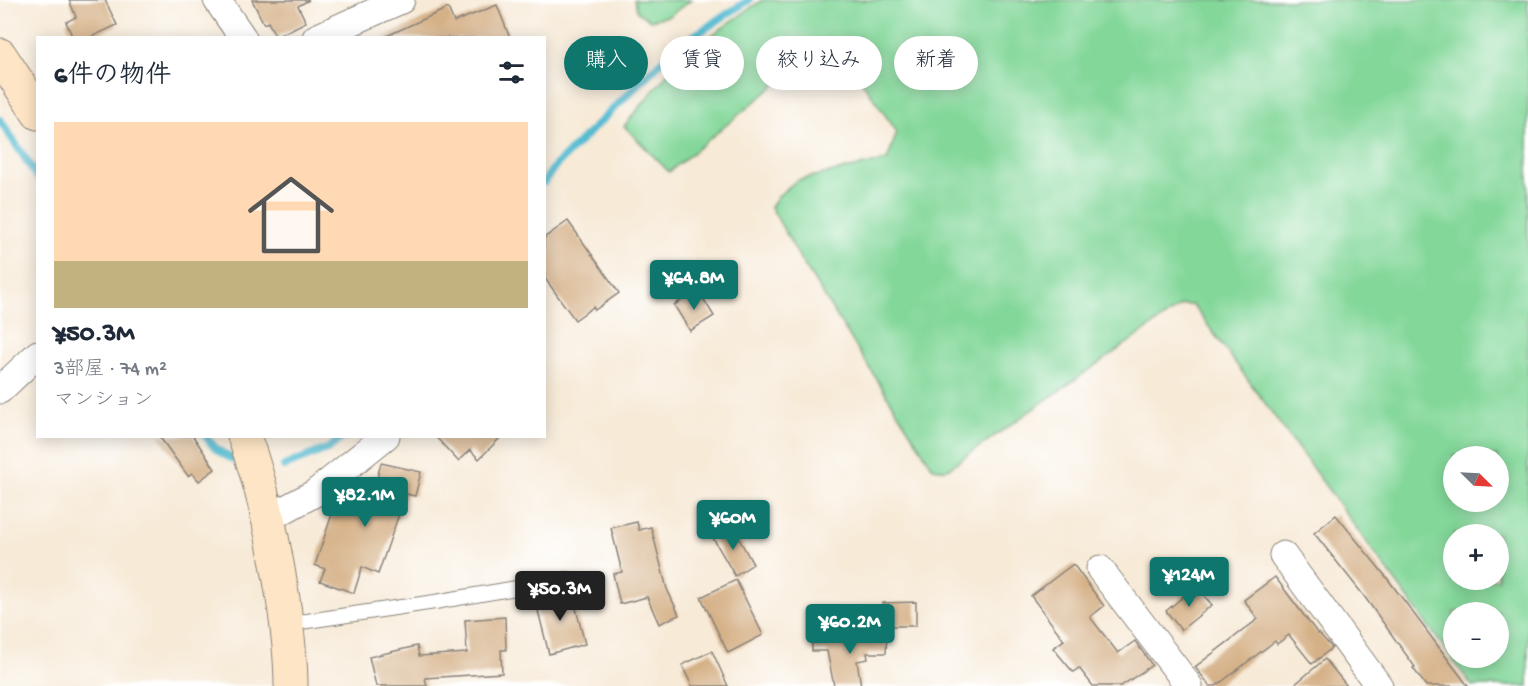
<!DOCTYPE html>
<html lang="ja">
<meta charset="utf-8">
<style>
body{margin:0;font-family:"Gochi Hand","Klee One",sans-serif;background:#f2f2f3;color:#1f2937;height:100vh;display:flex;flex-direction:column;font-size:22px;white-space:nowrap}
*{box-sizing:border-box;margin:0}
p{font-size:20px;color:#747a83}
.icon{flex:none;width:33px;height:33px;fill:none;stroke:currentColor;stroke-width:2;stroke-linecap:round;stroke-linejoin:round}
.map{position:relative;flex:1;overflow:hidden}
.drawer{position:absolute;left:36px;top:36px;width:510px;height:402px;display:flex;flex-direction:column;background:#fff;border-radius:0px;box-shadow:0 3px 15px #0003}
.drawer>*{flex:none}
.hud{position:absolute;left:564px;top:36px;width:570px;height:54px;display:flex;gap:12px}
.needle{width:39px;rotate:114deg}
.fabs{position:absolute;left:1443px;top:446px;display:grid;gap:12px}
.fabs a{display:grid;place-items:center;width:66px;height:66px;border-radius:50%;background:#fff;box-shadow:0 3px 15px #0003;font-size:30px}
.price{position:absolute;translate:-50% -51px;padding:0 14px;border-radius:6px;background:#0f766e;color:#fff;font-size:20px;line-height:39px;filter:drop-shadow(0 2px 3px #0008)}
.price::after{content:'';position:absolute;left:50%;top:36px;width:18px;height:14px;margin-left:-9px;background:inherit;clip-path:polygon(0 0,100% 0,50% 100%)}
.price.selected{background:#222;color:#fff}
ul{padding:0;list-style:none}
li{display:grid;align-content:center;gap:12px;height:318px;padding:0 18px}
li span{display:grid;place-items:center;height:186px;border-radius:0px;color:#555}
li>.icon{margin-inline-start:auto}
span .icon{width:108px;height:108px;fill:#fffc;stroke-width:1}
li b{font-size:26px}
h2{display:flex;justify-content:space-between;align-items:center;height:72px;padding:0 18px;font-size:26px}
.tag{padding:0 21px;border-radius:27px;background:#fff;box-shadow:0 3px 15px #0003;font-size:21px;line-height:54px}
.tag.selected{background:#0f766e;color:#fff}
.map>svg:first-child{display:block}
.green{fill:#82d799;stroke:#4f7a5a;stroke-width:1.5;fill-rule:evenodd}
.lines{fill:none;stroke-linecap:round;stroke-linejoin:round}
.stream{stroke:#54bcd1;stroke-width:8}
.building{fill:#d5b187}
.lane-casing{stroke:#8a837a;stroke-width:16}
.street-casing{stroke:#8a837a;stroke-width:29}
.secondary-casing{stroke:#8a837a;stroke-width:35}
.lane{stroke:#fff;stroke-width:14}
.street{stroke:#fff;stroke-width:27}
.secondary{stroke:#fde5c5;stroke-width:33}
</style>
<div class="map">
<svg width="1528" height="686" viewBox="0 0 1528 686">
<rect width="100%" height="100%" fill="#fff"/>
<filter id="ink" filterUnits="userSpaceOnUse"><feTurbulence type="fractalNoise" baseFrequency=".0167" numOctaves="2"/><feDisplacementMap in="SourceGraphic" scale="12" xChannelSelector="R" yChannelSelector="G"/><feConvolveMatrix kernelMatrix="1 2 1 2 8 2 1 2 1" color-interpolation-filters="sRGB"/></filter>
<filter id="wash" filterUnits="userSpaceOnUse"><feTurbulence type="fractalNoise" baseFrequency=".008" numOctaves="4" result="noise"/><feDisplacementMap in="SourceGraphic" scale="24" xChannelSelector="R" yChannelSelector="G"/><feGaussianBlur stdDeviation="1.35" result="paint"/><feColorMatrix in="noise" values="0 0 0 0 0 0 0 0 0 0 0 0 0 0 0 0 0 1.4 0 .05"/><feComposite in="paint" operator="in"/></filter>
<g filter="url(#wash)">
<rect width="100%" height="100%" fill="#f7ead7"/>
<!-- green -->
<g class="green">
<path d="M634,0h57l-22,16 -19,4 -13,-8z"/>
<path d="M762,0h766v686h-56l-279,-381h-11l-236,165 -13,-2 -132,-208 -30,-53 7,-11 19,-16 90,-20 10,-28 -60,-86 -12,-2 -156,128 -45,-46 58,-70zM1454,456h44v45h-44zM1454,534h44v45h-44zM1454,612h44v45h-44z"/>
</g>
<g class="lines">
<!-- stream -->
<g class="stream">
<path d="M0,120l38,58"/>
<path d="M544,182l11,-16 120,-118 74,-48"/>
<path d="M206,436c7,13 19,20 32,25"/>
<path d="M284,466l45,-18 15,-12"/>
</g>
</g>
<g id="blocks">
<!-- building -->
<g class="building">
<path d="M69,0h36l12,25 -28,13h-16l-7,-16 10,-5z"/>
<path d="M252,0h57l-11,6 8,16 -30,15 -8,-15 -4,2z"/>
<path d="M497,5l13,33h-128l66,-30 6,14z"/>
<path d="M568,221l51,72 -24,17 -2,-3 -18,13 -31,-43v-39z"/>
<path d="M698,290l16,26 -24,15 -16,-26z"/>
<path d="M159,436h34l22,33 -16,12 -7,-8 -4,3z"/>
<path d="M435,436h67l-23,23 -9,-9 -12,11z"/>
<path d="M381,463l40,9 -6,24 -9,-2 -28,80 -16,-7 -8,26 -34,-12 5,-12 -10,-4 20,-60 12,4 3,-10 15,5 6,-27 6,1z"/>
<path d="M1336,515l51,63 81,108h-42l-13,-18 2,-1 -51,-71 -50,-63z"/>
<path d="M637,522l2,8 12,-3 16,62 12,26 -20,9 -12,-27 -27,7 -7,-30 9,-2 -11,-44z"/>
<path d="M733,528l20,36 -18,12 -22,-38z"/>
<path d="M1073,564l31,42 -14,11 28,36 17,-12 17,24 -31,21h-28l-14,-18 -6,4 -20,-24 11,-8 -33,-44z"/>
<path d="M1275,577l43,57 1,-1 13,15 -20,16 -23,-29 -12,9 -2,-3 -59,45h-6l-15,-19 63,-48 -14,-19z"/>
<path d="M736,580l27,55 -35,18 -27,-56z"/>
<path d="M1196,586l16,19 -31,25 -15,-19z"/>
<path d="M571,589l14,55 -36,10 -14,-55z"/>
<path d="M916,602v24h-34v-23z"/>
<path d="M505,617l1,33h-5l1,23 -77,5 2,8h-51l-7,-29 48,-11 2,10 48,-3 -2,-33z"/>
<path d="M865,632l22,1 -1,20h-19l1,6 -11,2 4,25h-27l-7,-35h-15v-9z"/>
<path d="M712,651l16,35h-36l-10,-21z"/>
<path d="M1325,659l22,27h-54z"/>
</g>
</g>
</g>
<g filter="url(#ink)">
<use href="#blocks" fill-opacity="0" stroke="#8a837a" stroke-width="1.5"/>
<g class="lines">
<defs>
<path id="lane" d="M287,624l148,-22 133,-23"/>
<g id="street">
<path d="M217,0l26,38"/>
<path d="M316,38l85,-38"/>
<path d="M0,390l38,-36"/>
<path d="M269,518l46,-25 71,-57"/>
<path d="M1283,555l96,131"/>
<path d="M1100,569l89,117"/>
</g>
<g id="secondary">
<path d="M0,55l38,58"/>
<path d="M244,436c18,49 27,93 36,144 6,36 11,70 11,106"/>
</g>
</defs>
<!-- lane casing -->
<use href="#lane" class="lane-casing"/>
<!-- street casing -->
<use href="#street" class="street-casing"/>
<!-- secondary casing -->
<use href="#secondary" class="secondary-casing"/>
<!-- lane -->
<use href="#lane" class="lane"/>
<!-- street -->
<use href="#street" class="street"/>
<!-- secondary -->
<use href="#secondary" class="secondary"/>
</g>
</g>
</svg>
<div class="fabs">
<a><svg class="needle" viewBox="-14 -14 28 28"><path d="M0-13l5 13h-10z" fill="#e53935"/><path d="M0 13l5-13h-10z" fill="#747a83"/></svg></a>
<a>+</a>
<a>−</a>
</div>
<b class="price" style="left:694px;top:311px">¥64.8M</b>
<b class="price" style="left:365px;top:528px">¥82.1M</b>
<b class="price" style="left:733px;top:551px">¥60M</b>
<b class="price" style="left:1189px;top:608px">¥124M</b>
<b class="price selected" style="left:560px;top:622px">¥50.3M</b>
<b class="price" style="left:850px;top:655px">¥60.2M</b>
<div class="hud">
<a class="tag selected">購入</a>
<a class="tag">賃貸</a>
<a class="tag">絞り込み</a>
<a class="tag">新着</a>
</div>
<section class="drawer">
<h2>6件の物件<svg class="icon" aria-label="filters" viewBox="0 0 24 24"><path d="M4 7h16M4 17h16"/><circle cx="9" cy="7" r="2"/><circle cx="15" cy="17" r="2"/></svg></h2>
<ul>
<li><span style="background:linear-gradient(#ffd9b3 75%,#c2b280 0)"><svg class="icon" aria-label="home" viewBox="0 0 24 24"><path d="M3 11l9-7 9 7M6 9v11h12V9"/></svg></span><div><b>¥50.3M</b><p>3部屋 · 74 m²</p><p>マンション</p></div></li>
</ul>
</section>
</div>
